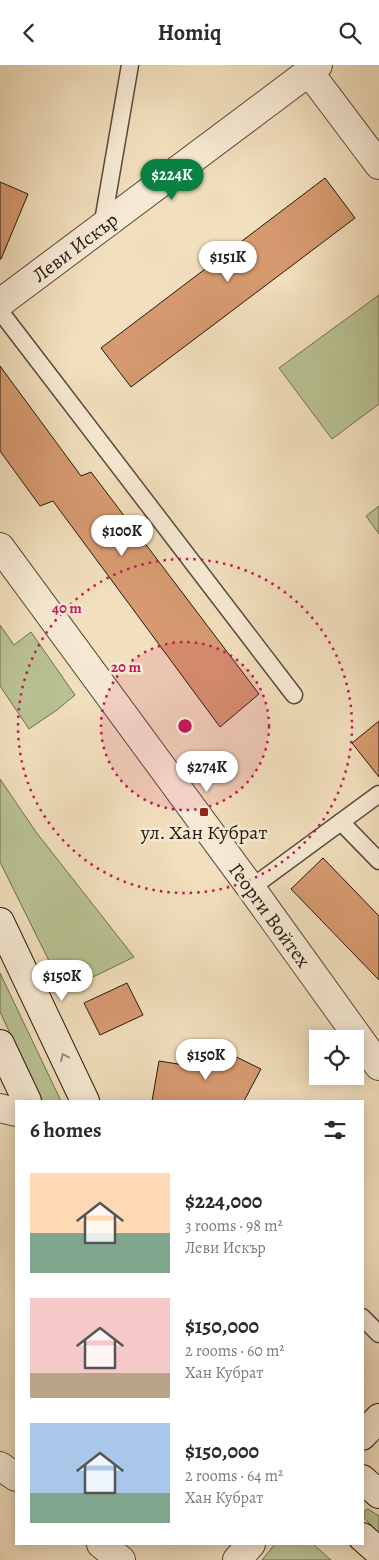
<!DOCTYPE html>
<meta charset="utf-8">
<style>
body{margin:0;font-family:Alegreya,serif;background:#f2f2f3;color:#2b2b33;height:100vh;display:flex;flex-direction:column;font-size:19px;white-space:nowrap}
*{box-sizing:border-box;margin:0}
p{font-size:16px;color:#7c7c81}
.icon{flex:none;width:28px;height:28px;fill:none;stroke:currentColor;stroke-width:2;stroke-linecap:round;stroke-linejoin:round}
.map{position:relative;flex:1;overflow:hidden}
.side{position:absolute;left:15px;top:1035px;width:349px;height:445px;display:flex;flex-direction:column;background:#fff;border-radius:0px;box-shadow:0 2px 12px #0003}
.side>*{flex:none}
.fabs{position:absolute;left:309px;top:965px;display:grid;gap:10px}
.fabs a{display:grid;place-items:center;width:55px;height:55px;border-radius:0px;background:#fff;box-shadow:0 2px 12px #0003;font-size:25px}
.price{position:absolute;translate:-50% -42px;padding:0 11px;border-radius:18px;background:#fff;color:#222;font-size:16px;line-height:32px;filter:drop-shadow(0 1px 2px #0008)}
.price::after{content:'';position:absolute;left:50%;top:30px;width:15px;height:11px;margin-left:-8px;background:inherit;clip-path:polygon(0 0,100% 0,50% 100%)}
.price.current{background:#0b8043;color:#fff}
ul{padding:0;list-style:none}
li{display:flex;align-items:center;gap:15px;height:125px;padding:0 15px}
li span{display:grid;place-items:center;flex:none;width:140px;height:100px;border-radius:0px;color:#555}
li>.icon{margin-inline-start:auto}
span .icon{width:60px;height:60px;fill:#fffc;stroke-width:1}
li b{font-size:21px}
h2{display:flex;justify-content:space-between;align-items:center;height:60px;padding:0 15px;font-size:21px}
header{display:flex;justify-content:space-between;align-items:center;height:65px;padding:0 15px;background:#fff;font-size:22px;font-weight:600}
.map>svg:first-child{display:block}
.green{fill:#b9c292;stroke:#6e6e51}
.building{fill:#d79a70;stroke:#241910}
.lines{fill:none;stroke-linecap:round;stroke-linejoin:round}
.lane-casing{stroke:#584a3b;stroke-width:19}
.street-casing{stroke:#584a3b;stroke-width:30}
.secondary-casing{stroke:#241910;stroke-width:30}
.lane{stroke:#f7ead4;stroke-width:16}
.street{stroke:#f7ead4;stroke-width:28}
.secondary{stroke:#f7ead4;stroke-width:28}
.oneway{stroke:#988c7c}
.ring{fill:none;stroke:#c2185b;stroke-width:2.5;stroke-dasharray:2.5 5}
.poi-dot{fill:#8f2418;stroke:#f7ead4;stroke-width:2}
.labels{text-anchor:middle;stroke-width:5;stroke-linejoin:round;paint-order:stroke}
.street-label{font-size:20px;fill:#241910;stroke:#f7ead4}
.poi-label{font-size:20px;fill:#241910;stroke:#f7ead4}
.centre{fill:#c2185b;stroke:#f7ead4;stroke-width:2.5}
.ring-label{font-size:15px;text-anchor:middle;font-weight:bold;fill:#c2185b;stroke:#f7ead4;stroke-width:5;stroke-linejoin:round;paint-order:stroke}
</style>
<header><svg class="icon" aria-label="back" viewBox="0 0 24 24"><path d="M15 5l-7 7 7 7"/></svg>Homiq<svg class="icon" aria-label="search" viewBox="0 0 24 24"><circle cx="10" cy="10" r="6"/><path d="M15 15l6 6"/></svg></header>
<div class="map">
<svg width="379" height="1495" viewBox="0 0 379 1495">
<rect width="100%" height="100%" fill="#f2dfbd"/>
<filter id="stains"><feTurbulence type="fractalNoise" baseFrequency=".004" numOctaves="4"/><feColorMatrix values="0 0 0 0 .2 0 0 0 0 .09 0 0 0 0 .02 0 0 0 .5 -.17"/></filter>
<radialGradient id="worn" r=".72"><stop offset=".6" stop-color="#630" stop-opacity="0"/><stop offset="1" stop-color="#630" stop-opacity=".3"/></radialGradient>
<!-- green -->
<g class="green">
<path d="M379,230v109l-47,35 -53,-71z"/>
<path d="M379,441v28l-13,-18z"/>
<path d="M0,560l14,20 17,-13 44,63 -18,15 -28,19 -29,-43z"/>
<path d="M0,714l36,53 98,125 -70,34 -64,-129z"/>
<path d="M0,908l61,128h-19l-42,-89z"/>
<path d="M368,1444l11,7v17l-15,-15v-7z"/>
<path d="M275,1479h38l18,16h-69z"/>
</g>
<!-- building -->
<g class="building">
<path d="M325,113l30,40 -224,169 -30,-39z"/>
<path d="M0,117l28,12 -27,65h-1z"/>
<path d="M0,301l81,110 10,-4 168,222 -39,33 -167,-226 -13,5 -40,-55z"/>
<path d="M379,656v56l-27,-34z"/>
<path d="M323,793l56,58v64l-88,-91z"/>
<path d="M127,918l16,32 -43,20 -16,-32z"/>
<path d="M220,984l41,20 -17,32h-92l7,-40 50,8z"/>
</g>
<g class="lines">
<defs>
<g id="lane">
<path d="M102,162l28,-162"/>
<path d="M0,246l294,384"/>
<path d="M341,757l38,39"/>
<path d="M251,823l128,-94"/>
<path d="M362,1252l17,17"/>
</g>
<g id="street">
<path d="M309,7l70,93"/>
<path d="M0,238l318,-238"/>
<path d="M0,482l251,341 128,178"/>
<path d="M0,1043l16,4"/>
<path d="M0,1401l16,11"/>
<path d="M101,1479l20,16"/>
<path d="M237,1495l14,-16"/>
</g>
<g id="secondary">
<path d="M0,857l85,179"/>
<path d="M0,979l27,57"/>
<path d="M362,1371l17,-18"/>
<path d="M362,1414l17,15"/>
<path d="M362,1472l17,15"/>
</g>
</defs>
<!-- lane casing -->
<use href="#lane" class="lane-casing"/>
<!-- street casing -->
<use href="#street" class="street-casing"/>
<!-- secondary casing -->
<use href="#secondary" class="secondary-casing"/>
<!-- lane -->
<use href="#lane" class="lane"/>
<!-- street -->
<use href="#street" class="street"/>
<!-- secondary -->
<use href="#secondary" class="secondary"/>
</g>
<!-- one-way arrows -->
<defs><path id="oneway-chevron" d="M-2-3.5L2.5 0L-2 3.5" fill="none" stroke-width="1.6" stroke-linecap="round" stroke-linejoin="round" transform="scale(1.25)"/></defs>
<use class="oneway" href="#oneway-chevron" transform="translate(64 992) rotate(-115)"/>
<!-- distance rings -->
<circle cx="185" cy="661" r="84" fill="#c2185b" fill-opacity=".12"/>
<g class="ring">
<circle cx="185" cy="661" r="84"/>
<circle cx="185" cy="661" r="167"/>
</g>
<!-- markers -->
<rect class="poi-dot" x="199" y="742" width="10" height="10" rx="2.5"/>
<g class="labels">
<!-- street labels -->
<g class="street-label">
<text transform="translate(75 182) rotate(-37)" y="7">Леви Искър</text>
<text transform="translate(270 850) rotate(54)" y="7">Георги Войтех</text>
</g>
<!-- poi labels -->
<g class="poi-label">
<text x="204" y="774">ул. Хан Кубрат</text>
</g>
</g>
<circle cx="185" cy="661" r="8" class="centre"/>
<g class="ring-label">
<text x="67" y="548">40 m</text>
<text x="126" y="607">20 m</text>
</g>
<rect width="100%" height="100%" filter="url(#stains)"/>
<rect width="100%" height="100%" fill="url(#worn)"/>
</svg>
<div class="fabs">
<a><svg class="icon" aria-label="locate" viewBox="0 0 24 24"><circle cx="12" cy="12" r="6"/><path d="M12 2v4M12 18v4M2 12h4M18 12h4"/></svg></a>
</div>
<b class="price current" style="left:172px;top:136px">$224K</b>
<b class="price" style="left:228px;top:218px">$151K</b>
<b class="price" style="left:122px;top:492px">$100K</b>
<b class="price" style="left:207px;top:728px">$274K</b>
<b class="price" style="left:62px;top:937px">$150K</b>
<b class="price" style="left:206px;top:1016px">$150K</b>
<section class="side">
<h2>6 homes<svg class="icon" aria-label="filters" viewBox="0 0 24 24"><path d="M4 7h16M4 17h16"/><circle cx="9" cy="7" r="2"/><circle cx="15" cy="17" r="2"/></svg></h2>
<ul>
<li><span style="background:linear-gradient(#ffd9b3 60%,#7fa58c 0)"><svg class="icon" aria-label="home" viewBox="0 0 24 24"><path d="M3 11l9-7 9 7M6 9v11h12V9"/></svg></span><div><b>$224,000</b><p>3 rooms · 98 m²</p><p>Леви Искър</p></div></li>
<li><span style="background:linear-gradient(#f6c9c9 75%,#b9a48a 0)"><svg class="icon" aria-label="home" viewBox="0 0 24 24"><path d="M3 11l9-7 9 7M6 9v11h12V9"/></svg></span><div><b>$150,000</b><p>2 rooms · 60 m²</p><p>Хан Кубрат</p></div></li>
<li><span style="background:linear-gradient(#a9c7e8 70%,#7fa58c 0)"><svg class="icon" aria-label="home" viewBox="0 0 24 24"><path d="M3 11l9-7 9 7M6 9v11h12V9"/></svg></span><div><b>$150,000</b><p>2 rooms · 64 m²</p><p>Хан Кубрат</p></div></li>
</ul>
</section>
</div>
